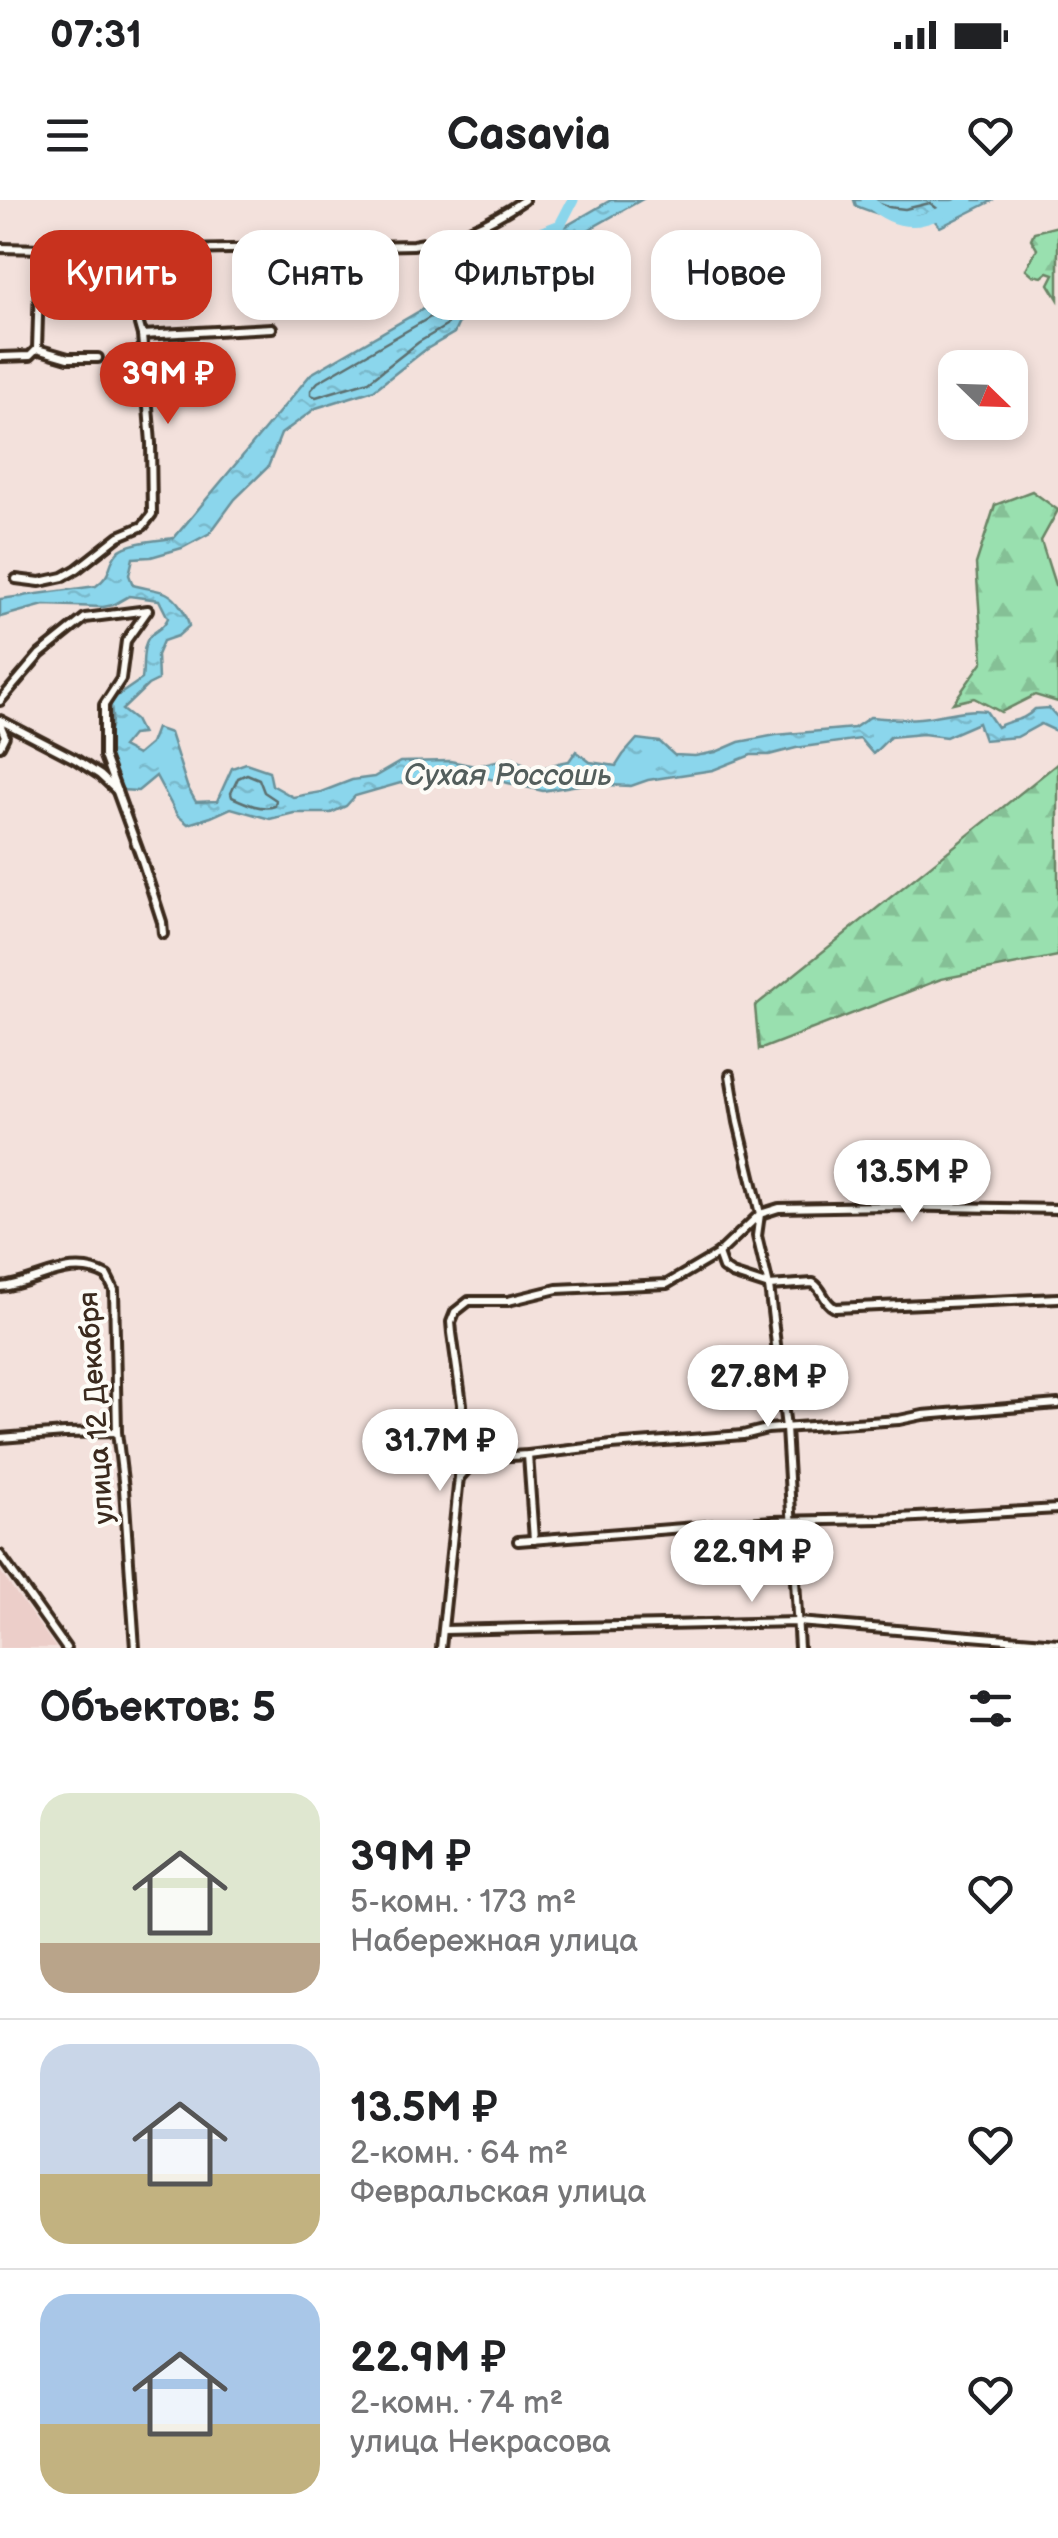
<!DOCTYPE html>
<html lang="ru">
<meta charset="utf-8">
<style>
body{margin:0;font-family:"Balsamiq Sans",sans-serif;background:#f6f6f6;color:#202124;height:100vh;display:flex;flex-direction:column;font-size:38px;white-space:nowrap}
*{box-sizing:border-box;margin:0}
p{font-size:32px;color:#757577}
.icon{flex:none;width:55px;height:55px;fill:none;stroke:currentColor;stroke-width:2;stroke-linecap:round;stroke-linejoin:round}
.map{position:relative;height:1448px;overflow:hidden}
.drawer{display:flex;flex-direction:column;background:#fff;flex:1}
.drawer>*{flex:none}
.banner{position:absolute;left:30px;top:30px;width:1000px;height:90px;display:flex;gap:20px}
.needle{width:65px;rotate:113deg}
.buttons{position:absolute;left:938px;top:150px;display:grid;gap:20px}
.buttons a{display:grid;place-items:center;width:90px;height:90px;border-radius:20px;background:#fff;box-shadow:0 5px 15px #0003;font-size:50px}
.price{position:absolute;translate:-50% -85px;padding:0 22px;border-radius:35px;background:#fff;color:#222;font-size:32px;line-height:65px;filter:drop-shadow(0 2px 5px #0008)}
.price::after{content:'';position:absolute;left:50%;top:60px;width:30px;height:22px;margin-left:-15px;background:inherit;clip-path:polygon(0 0,100% 0,50% 100%)}
.price.current{background:#c8321e;color:#fff}
ul{padding:0;list-style:none}
li{display:flex;align-items:center;gap:30px;height:250px;padding:0 40px}
li+li{border-top:2px solid #e0e0e0}
li span{display:grid;place-items:center;flex:none;width:280px;height:200px;border-radius:30px;color:#555}
li>.icon{margin-inline-start:auto}
span .icon{width:120px;height:120px;fill:#fffc;stroke-width:1}
li b{font-size:42px}
h2{display:flex;justify-content:space-between;align-items:center;height:120px;padding:0 40px;font-size:42px}
.chip{padding:0 35px;border-radius:30px;background:#fff;box-shadow:0 5px 15px #0003;font-size:35px;line-height:90px}
.chip.current{background:#c8321e;color:#fff}
.status{display:flex;justify-content:space-between;align-items:center;height:70px;padding:0 50px;background:#fff;direction:ltr}
.status svg{height:28px;fill:currentColor}
header{display:flex;justify-content:space-between;align-items:center;height:130px;padding:0 40px;background:#fff;font-size:45px;font-weight:700}
.map>svg:first-child{display:block}
.built{fill:#eccec9}
.forest{fill:url(#forest-firs);stroke:#6a8566;stroke-width:2.5}
.water{fill:url(#water-ripples);stroke:#6b919a;stroke-width:2.5}
.lines{fill:none;stroke-linecap:round;stroke-linejoin:round}
.shore{stroke:#5b6f70;stroke-width:2.5}
.river{stroke:#8bd6ec;stroke-width:11}
.minor-casing{stroke:#3b2a1e;stroke-width:14}
.minor{stroke:#fdfcf7;stroke-width:6}
.labels{text-anchor:middle;stroke-width:8;stroke-linejoin:round;paint-order:stroke}
.street-label{font-size:28px;fill:#3b2a1e;stroke:#fdfcf7}
.water-label{font-size:30px;font-style:italic;fill:#535e5c;stroke:#fdfcf7}
</style>
<div class="status"><b>07:31</b><svg viewBox="0 0 49 12"><path d="M0 12V9h3v3zM5 12V6h3v6zM10 12V3h3v9zM15 12V0h3v12zM26 1h20v11H26zM47 4h2v5h-2z"/></svg></div>
<header><svg class="icon" aria-label="menu" viewBox="0 0 24 24"><path d="M4 6h16M4 12h16M4 18h16"/></svg>Casavia<svg class="icon" aria-label="heart" viewBox="0 0 24 24"><path d="M12 20l-8-8c-3-5 5-10 8-4 3-6 11-1 8 4z"/></svg></header>
<div class="map">
<svg width="1058" height="1448" viewBox="0 0 1058 1448">
<defs>
<pattern id="forest-firs" width="22" height="20" patternUnits="userSpaceOnUse" patternTransform="scale(2.5)"><rect width="22" height="20" fill="#99e0af"/><path d="M5 1l3.5 6h-7zM16 11l3.5 6h-7z" fill="#85c096"/></pattern>
<pattern id="water-ripples" width="26" height="14" patternUnits="userSpaceOnUse" patternTransform="scale(2.5)"><rect width="26" height="14" fill="#8bd6ec"/><path d="M2 4q2-2 4 0t4 0M15 11q2-2 4 0t4 0" fill="none" stroke="#79b8ca"/></pattern>
</defs>
<rect width="100%" height="100%" fill="#f3e1dc"/>
<filter id="ink" filterUnits="userSpaceOnUse"><feTurbulence type="fractalNoise" baseFrequency=".01" numOctaves="2"/><feDisplacementMap in="SourceGraphic" scale="20" xChannelSelector="R" yChannelSelector="G"/><feConvolveMatrix kernelMatrix="1 2 1 2 8 2 1 2 1" color-interpolation-filters="sRGB"/></filter>
<g filter="url(#ink)">
<!-- built -->
<path class="built" d="M0,1371l10,14 46,63h-56z"/>
<!-- forest -->
<g class="forest">
<path d="M1058,26v73l-9,-15 5,-10 -6,-2 -6,5 -9,-2 -7,-6 11,-20 -6,-10 3,-7z"/>
<path d="M1032,291l26,19 -17,31 14,44 3,1v116l-23,-7 -34,17 -27,-14 -21,5 30,-42 -7,-97 19,-59z"/>
<path d="M1058,563v193l-117,23 -182,71 -4,-44z"/>
</g>
<!-- water -->
<g class="water">
<path d="M611,0h30l-76,43 -65,41 -13,17 -23,11 -10,21 -29,17 -51,40 -58,18 -35,26 -13,33 -33,32 -25,34 -28,15 -31,9 -18,1 -4,17 4,10c9,3 27,5 33,8 12,6 21,21 23,33l-11,10 -15,5 -6,14 1,25 -10,5 -26,25 13,10 7,14 -10,1 -10,12 15,8 13,-11 6,-16 14,5 17,53 9,16 21,-1 15,-33 14,-5 23,8 3,14 21,12 28,-5 31,-12 22,-3 26,-15 50,-1 25,5 38,-9c29,21 26,8 56,4l7,-10 14,11 26,4 7,-11 14,-16 23,3 14,13 21,1 21,-4 23,-10 37,-7 78,-7 16,-11c16,1 33,3 50,1 23,-2 43,-10 66,-7l11,16c16,-9 24,-4 38,-18l14,-1 9,10v14l-17,-8 -24,13 -33,3 -6,-17 -32,14 -23,-3 -33,3 -17,17 -13,-15 -64,9 -27,7h-18l-38,15 -65,10 -17,6 -47,-2 -41,7 -57,-13 -53,-1 -22,3 -56,16 -9,10 -15,7h-37l-24,6 -39,-11 -20,9 -23,7 -11,-9 -21,-39 -18,15 -18,-1 -15,-46c7,-16 9,-26 5,-43l32,-22c2,-13 -1,-33 8,-43 7,-7 13,-7 18,-18l-9,-18 -30,-4 -16,9 -10,2 -59,-2 -44,12v-18l96,-13c18,-13 10,-21 22,-34 8,-10 43,-12 56,-14l137,-164z"/>
<path d="M854,0h140l-54,27 -12,-14c-32,9 -42,4 -72,-7z"/>
</g>
<g class="lines">
<!-- shore -->
<g class="shore">
<path d="M869,0l19,7 17,2 25,-6 14,11 25,-14"/>
<path d="M448,107l5,6 -7,13 -27,16 -50,39 -53,16 -5,-2v-5l7,-8z"/>
<path d="M247,574l12,5 5,13 12,8 -1,6c-13,5 -30,-3 -43,-9l-1,-4 7,-15z"/>
</g>
<!-- river -->
<g class="river">
<path d="M867,0c39,34 59,20 101,0"/>
<path d="M453,102l8,-29 10,-13 89,-35 13,-25"/>
</g>
<defs>
<g id="minor">
<path d="M0,48l133,3 280,-6c42,-6 76,-21 111,-45"/>
<path d="M142,135l130,-7"/>
<path d="M37,149l3,-98"/>
<path d="M0,157l30,-1 7,-7 31,9h30"/>
<path d="M16,379l24,3 23,-5 14,-8 42,-33 24,-10 9,-12 -1,-71 -9,-108 -7,-25 -2,-59"/>
<path d="M0,501l40,-47 45,-36 63,-8 -22,31 -5,38 -17,26v51l38,104 20,62 1,12"/>
<path d="M0,520l75,39 25,16 17,16"/>
<path d="M0,524l5,12 -5,10"/>
<path d="M718,1054l5,14 9,6 37,12 44,-3c11,7 10,19 22,25l223,-10"/>
<path d="M0,1087c36,-3 71,-32 107,-11l7,14 3,142 7,57 11,159"/>
<path d="M0,1238l65,-5 52,-1"/>
<path d="M528,1255l6,85"/>
<path d="M460,1277l14,-16 18,-4 36,-2 84,-10 131,-10 24,-6 132,-9 24,-5 135,-11"/>
<path d="M518,1341l254,-20 109,-2 177,-10"/>
<path d="M0,1355l66,93"/>
<path d="M444,1430l354,-8 260,21"/>
<path d="M441,1448l18,-171 3,-73 -10,-71 -1,-11 4,-10 14,-11h39l49,-12 110,-5 51,-30 42,-40 -22,-92 -8,-47"/>
<path d="M799,1448l-13,-220 -17,-142 -12,-50 3,-22 19,-6 107,-2 172,3"/>
</g>
</defs>
<!-- minor casing -->
<use href="#minor" class="minor-casing"/>
<!-- minor -->
<use href="#minor" class="minor"/>
</g>
</g>
<g class="labels">
<!-- street labels -->
<g class="street-label">
<text transform="translate(95 1208) rotate(-94)" y="10">улица 12 Декабря</text>
</g>
<!-- water labels -->
<g class="water-label">
<text x="508" y="585">Сухая Россошь</text>
</g>
</g>
</svg>
<div class="buttons">
<a><svg class="needle" viewBox="-14 -14 28 28"><path d="M0-13l5 13h-10z" fill="#e53935"/><path d="M0 13l5-13h-10z" fill="#757577"/></svg></a>
</div>
<b class="price current" style="left:168px;top:227px">39M ₽</b>
<b class="price" style="left:912px;top:1025px">13.5M ₽</b>
<b class="price" style="left:768px;top:1230px">27.8M ₽</b>
<b class="price" style="left:440px;top:1294px">31.7M ₽</b>
<b class="price" style="left:752px;top:1405px">22.9M ₽</b>
<div class="banner">
<a class="chip current">Купить</a>
<a class="chip">Снять</a>
<a class="chip">Фильтры</a>
<a class="chip">Новое</a>
</div>
</div>
<section class="drawer">
<h2>Объектов: 5<svg class="icon" aria-label="filters" viewBox="0 0 24 24"><path d="M4 7h16M4 17h16"/><circle cx="9" cy="7" r="2"/><circle cx="15" cy="17" r="2"/></svg></h2>
<ul>
<li><span style="background:linear-gradient(#dfe7d0 75%,#b9a48a 0)"><svg class="icon" aria-label="home" viewBox="0 0 24 24"><path d="M3 11l9-7 9 7M6 9v11h12V9"/></svg></span><div><b>39M ₽</b><p>5-комн. · 173 m²</p><p>Набережная улица</p></div><svg class="icon" aria-label="heart" viewBox="0 0 24 24"><path d="M12 20l-8-8c-3-5 5-10 8-4 3-6 11-1 8 4z"/></svg></li>
<li><span style="background:linear-gradient(#c9d6e8 65%,#c2b280 0)"><svg class="icon" aria-label="home" viewBox="0 0 24 24"><path d="M3 11l9-7 9 7M6 9v11h12V9"/></svg></span><div><b>13.5M ₽</b><p>2-комн. · 64 m²</p><p>Февральская улица</p></div><svg class="icon" aria-label="heart" viewBox="0 0 24 24"><path d="M12 20l-8-8c-3-5 5-10 8-4 3-6 11-1 8 4z"/></svg></li>
<li><span style="background:linear-gradient(#a9c7e8 65%,#c2b280 0)"><svg class="icon" aria-label="home" viewBox="0 0 24 24"><path d="M3 11l9-7 9 7M6 9v11h12V9"/></svg></span><div><b>22.9M ₽</b><p>2-комн. · 74 m²</p><p>улица Некрасова</p></div><svg class="icon" aria-label="heart" viewBox="0 0 24 24"><path d="M12 20l-8-8c-3-5 5-10 8-4 3-6 11-1 8 4z"/></svg></li>
</ul>
</section>
